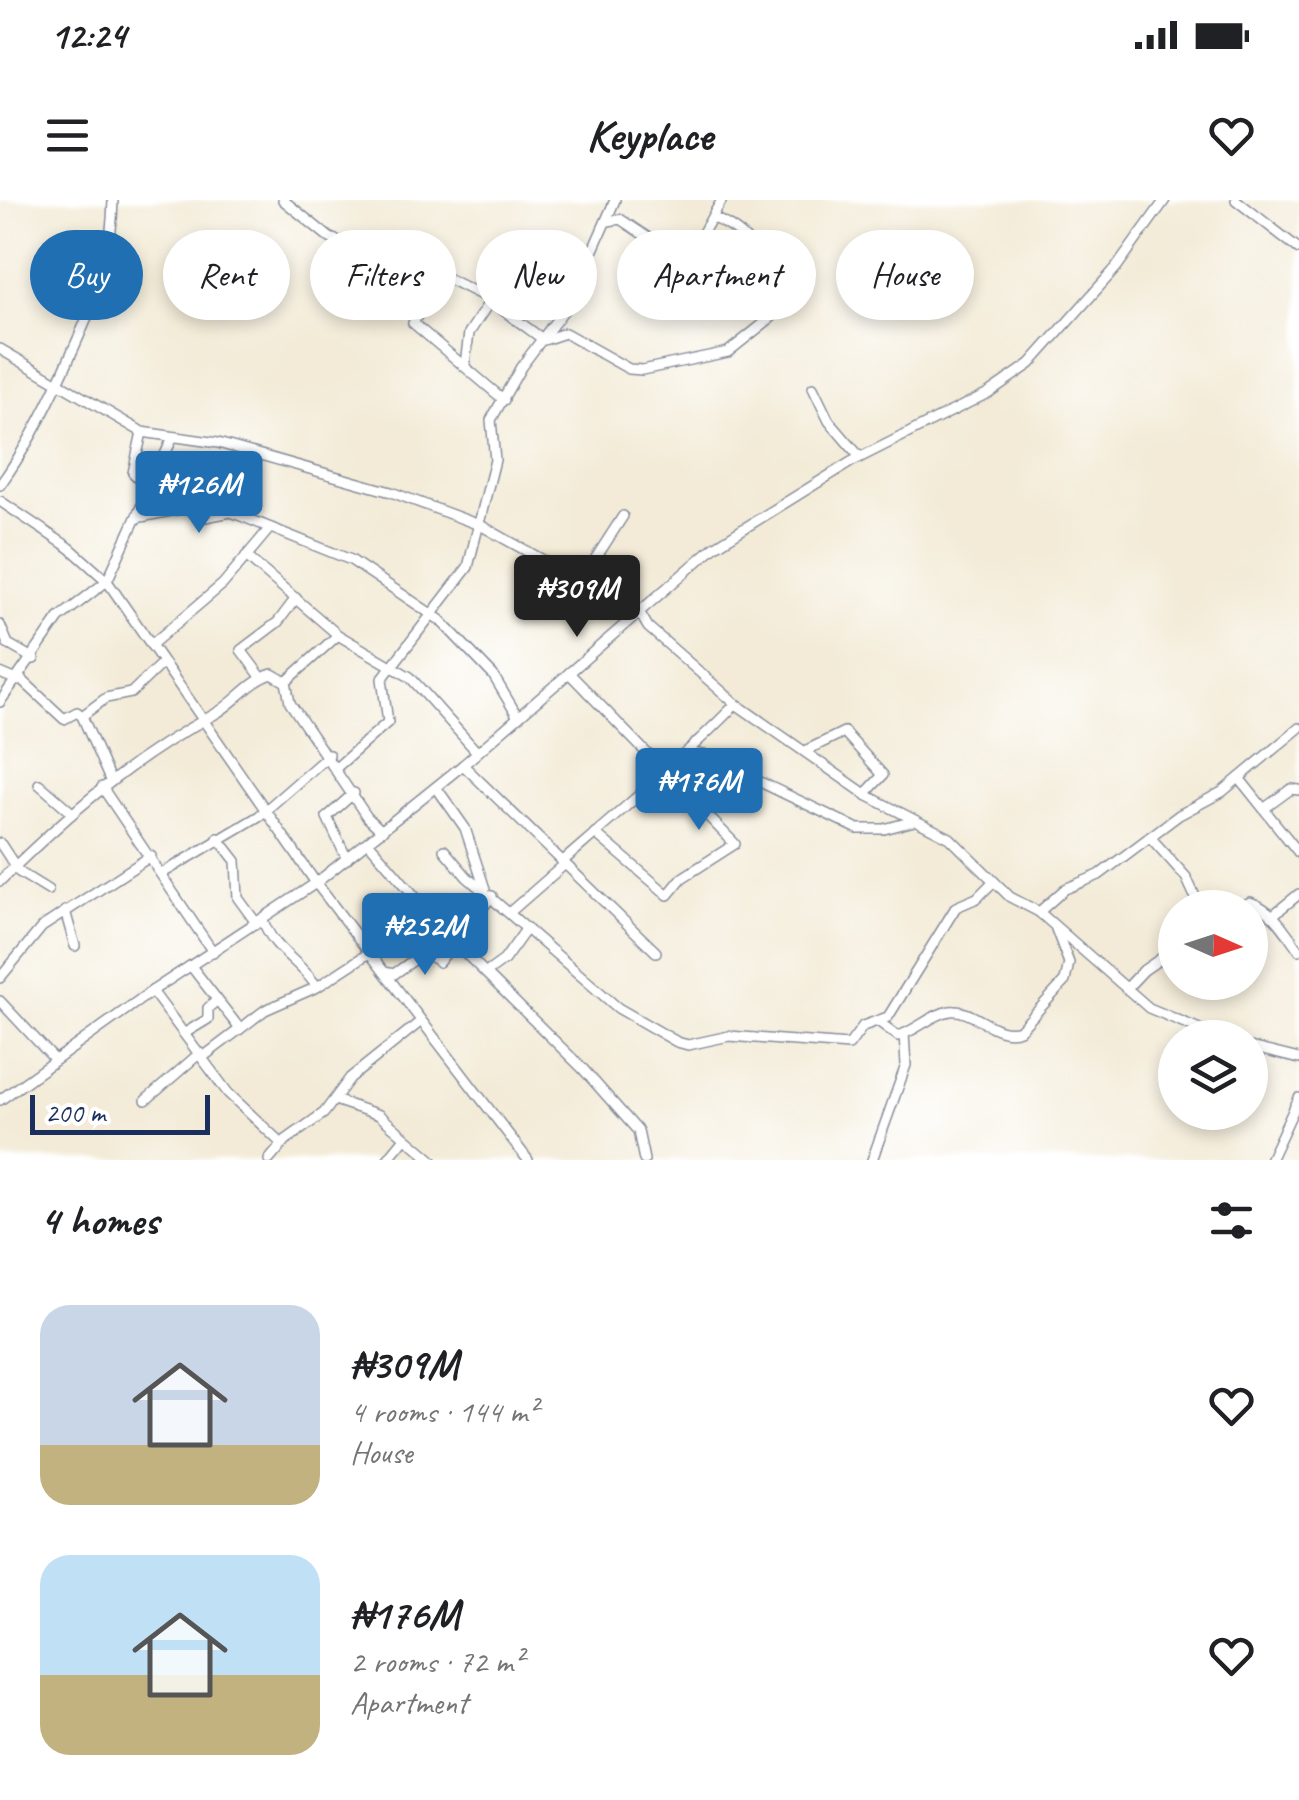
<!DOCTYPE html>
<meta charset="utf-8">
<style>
body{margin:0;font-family:Caveat,sans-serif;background:#f6f6f6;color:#202124;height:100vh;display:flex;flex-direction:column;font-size:38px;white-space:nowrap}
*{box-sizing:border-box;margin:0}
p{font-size:32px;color:#757577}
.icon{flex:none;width:55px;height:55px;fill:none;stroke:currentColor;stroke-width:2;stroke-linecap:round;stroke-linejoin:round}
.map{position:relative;height:960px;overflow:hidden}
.sheet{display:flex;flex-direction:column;background:#fff;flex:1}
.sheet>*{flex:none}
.hud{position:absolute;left:30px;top:30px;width:1240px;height:90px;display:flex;gap:20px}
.needle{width:65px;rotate:93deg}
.controls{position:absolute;left:1158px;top:690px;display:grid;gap:20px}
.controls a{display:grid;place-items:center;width:110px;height:110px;border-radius:50%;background:#fff;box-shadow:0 5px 15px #0003;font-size:50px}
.scale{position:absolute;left:30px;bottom:25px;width:180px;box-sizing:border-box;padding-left:10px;border:5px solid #1b2f5e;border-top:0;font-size:28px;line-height:35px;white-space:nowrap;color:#1b2f5e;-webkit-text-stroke:8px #fff;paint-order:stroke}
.price{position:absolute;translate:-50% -85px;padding:0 22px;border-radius:10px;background:#1f6fb2;color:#fff;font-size:32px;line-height:65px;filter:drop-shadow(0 2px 5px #0008)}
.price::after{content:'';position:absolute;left:50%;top:60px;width:30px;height:22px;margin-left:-15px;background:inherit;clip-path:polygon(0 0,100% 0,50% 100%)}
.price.selected{background:#222;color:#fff}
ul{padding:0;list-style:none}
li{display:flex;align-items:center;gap:30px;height:250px;padding:0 40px}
li span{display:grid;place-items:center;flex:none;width:280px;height:200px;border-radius:30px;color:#555}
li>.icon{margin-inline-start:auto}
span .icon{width:120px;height:120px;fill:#fffc;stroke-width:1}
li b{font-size:42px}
h2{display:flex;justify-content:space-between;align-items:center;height:120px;padding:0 40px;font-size:42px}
.tag{padding:0 35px;border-radius:45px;background:#fff;box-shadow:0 5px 15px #0003;font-size:35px;line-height:90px}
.tag.selected{background:#1f6fb2;color:#fff}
.status{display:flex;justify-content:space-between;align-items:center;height:70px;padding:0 50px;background:#fff;direction:ltr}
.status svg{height:28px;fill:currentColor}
header{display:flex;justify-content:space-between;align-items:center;height:130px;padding:0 40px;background:#fff;font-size:45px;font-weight:600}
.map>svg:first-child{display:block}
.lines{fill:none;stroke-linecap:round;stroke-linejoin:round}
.minor-casing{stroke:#878d9a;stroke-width:12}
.minor{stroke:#fff;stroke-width:9}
</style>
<div class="status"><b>12:24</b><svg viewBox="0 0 49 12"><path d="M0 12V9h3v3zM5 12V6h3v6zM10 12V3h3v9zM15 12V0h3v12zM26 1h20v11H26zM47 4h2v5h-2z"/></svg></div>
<header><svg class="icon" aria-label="menu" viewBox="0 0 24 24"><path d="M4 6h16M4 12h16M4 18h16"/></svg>Keyplace<svg class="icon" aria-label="heart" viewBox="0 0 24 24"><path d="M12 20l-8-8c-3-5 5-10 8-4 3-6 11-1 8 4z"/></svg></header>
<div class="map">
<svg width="1299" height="960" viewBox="0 0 1299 960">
<rect width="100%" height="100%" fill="#fff"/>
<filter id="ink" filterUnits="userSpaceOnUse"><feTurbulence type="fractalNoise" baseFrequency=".01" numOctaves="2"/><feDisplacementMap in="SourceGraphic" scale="20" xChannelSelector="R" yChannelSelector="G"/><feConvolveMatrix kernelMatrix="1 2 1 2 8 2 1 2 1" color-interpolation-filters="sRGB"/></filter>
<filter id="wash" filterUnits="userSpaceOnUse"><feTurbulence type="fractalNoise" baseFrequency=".0048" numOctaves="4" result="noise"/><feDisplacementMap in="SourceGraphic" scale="40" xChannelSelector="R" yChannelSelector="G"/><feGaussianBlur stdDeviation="2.25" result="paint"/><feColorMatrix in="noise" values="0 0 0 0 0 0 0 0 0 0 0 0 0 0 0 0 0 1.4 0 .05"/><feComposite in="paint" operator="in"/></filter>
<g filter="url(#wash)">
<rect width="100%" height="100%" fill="#f3ebd7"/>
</g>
<g filter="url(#ink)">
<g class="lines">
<defs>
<g id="minor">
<path d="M283,0l47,38 35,12 34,4 86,43 59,43"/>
<path d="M1236,0l63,49"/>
<path d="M608,21l12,-2 57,38 11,1 34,-58"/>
<path d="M442,74l-29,49 91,77"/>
<path d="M547,139l18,-6 64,36 13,1 86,-18 44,-35v-6c-18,-49 -4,-68 -60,-94"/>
<path d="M0,149l142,83 76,11 173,49 91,34 77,43 71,27 18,31 88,77 132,92 82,42 60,59 29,15 110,96 72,30"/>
<path d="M465,164l4,-31 21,-32"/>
<path d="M813,188l16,33 31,36"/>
<path d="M142,232l-9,41 17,15"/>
<path d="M0,285c26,-36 46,-75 64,-115 29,-66 47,-95 49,-170"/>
<path d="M0,301l70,47 37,33 209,302 212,277"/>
<path d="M136,318l50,-10 19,9 26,-5 120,48 89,60 53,55 25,42"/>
<path d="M246,356l92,79 72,42 67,75"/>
<path d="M583,378l40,-62"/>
<path d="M0,425l8,19 26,15"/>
<path d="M151,445l72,-61 47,-56"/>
<path d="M0,473l19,8"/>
<path d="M569,473l166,171 -53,34 -14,17 -73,-62"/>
<path d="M262,478l-21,-28 37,-28 18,-24"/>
<path d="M21,479l43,40 13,-7 5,4 24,-18 25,-5 31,-30"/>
<path d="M286,482l52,-47"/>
<path d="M0,502l59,-84 48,-37 66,-144"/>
<path d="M82,516l28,64"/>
<path d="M807,550l37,-18 39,43 -18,19"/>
<path d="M689,553l15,2 154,74h26l30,-8"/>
<path d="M463,565l193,187"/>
<path d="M337,567l51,-45 -6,-43 86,-112 27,-107 -4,-40 30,-53 49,-65 45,-102"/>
<path d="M1239,578l60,75"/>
<path d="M39,584l31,27"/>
<path d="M102,587l111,165"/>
<path d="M436,587l29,41 20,61"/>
<path d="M1265,608l26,-19 8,1"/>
<path d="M1150,637l36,40 12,26"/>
<path d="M218,638l18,23 2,37 19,26"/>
<path d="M368,642l87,101 128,126 55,62 6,29"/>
<path d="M0,643l19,29 29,18"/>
<path d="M444,650l23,27 151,131 59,34 11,3 41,-9 120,9 14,-19 25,-9 68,-110 21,-9 16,-16"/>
<path d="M347,659l-20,-42 27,-24"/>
<path d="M562,662c60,-52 119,-102 174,-158"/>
<path d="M163,673l96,-57 70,-61"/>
<path d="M0,681c67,-66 132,-123 215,-167 20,-11 35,-33 57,-40l14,8 4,21 77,114 15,14"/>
<path d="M1238,708l12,-6c24,8 35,29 49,48"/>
<path d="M65,711l10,35"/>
<path d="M510,712l55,-48"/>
<path d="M1039,712l26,-23 34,-14 80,-60 43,-23 77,-64"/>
<path d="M1273,715l26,-21"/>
<path d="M263,720c10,31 37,40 54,67"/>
<path d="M191,766l49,63"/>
<path d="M384,772l10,2 31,-22 14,10 53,-66"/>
<path d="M486,773l18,-13 23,-32"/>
<path d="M0,778l42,-51 109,-71"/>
<path d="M1126,789l18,-19 31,-21"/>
<path d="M152,791l76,102 54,51"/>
<path d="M0,801l55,59"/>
<path d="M879,822l19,14c18,-5 34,-22 52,-25 25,-3 44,28 70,19l45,-49 4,-18 -13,-34"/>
<path d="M185,833l23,-14v-11l7,-6"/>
<path d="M1250,847l49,12"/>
<path d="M203,857l62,-47 52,-23 52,-34"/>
<path d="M0,900l152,-109 164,-108 147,-118 251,-218 137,-85 137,-69 42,-29 86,-96 49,-68"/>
<path d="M146,900l54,-47"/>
<path d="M335,900l44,15 53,45"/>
<path d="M269,960l17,-20 38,-27 26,-35 70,-56"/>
<path d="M387,960l18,-22"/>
<path d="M872,960l34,-95 -2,-31"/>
<path d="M1270,960l29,-62"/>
</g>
</defs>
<!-- minor casing -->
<use href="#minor" class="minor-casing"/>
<!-- minor -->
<use href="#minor" class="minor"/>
</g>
</g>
</svg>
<div class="controls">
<a><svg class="needle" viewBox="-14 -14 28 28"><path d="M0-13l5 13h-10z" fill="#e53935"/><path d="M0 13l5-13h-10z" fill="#757577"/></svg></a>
<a><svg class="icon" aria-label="layers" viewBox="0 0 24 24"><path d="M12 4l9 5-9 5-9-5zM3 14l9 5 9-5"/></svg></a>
</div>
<div class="scale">200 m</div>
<b class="price" style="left:199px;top:336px">₦126M</b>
<b class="price selected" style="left:577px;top:440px">₦309M</b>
<b class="price" style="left:699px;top:633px">₦176M</b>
<b class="price" style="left:425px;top:778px">₦252M</b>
<div class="hud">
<a class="tag selected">Buy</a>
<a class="tag">Rent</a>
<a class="tag">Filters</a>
<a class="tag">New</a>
<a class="tag">Apartment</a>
<a class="tag">House</a>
</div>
</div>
<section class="sheet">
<h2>4 homes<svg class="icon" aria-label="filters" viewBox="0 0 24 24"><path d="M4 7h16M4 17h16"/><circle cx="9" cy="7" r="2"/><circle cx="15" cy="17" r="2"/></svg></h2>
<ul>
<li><span style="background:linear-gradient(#c9d6e8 70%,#c2b280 0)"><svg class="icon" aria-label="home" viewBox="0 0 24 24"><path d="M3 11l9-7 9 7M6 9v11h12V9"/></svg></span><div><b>₦309M</b><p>4 rooms · 144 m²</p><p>House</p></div><svg class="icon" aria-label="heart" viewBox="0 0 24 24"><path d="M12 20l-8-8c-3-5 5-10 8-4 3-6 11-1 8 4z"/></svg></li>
<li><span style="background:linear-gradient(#bfe0f5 60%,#c2b280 0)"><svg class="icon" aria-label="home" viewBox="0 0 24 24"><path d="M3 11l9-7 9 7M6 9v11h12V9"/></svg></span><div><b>₦176M</b><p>2 rooms · 72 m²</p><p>Apartment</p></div><svg class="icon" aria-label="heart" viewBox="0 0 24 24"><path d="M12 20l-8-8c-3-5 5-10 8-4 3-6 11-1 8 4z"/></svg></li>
</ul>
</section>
